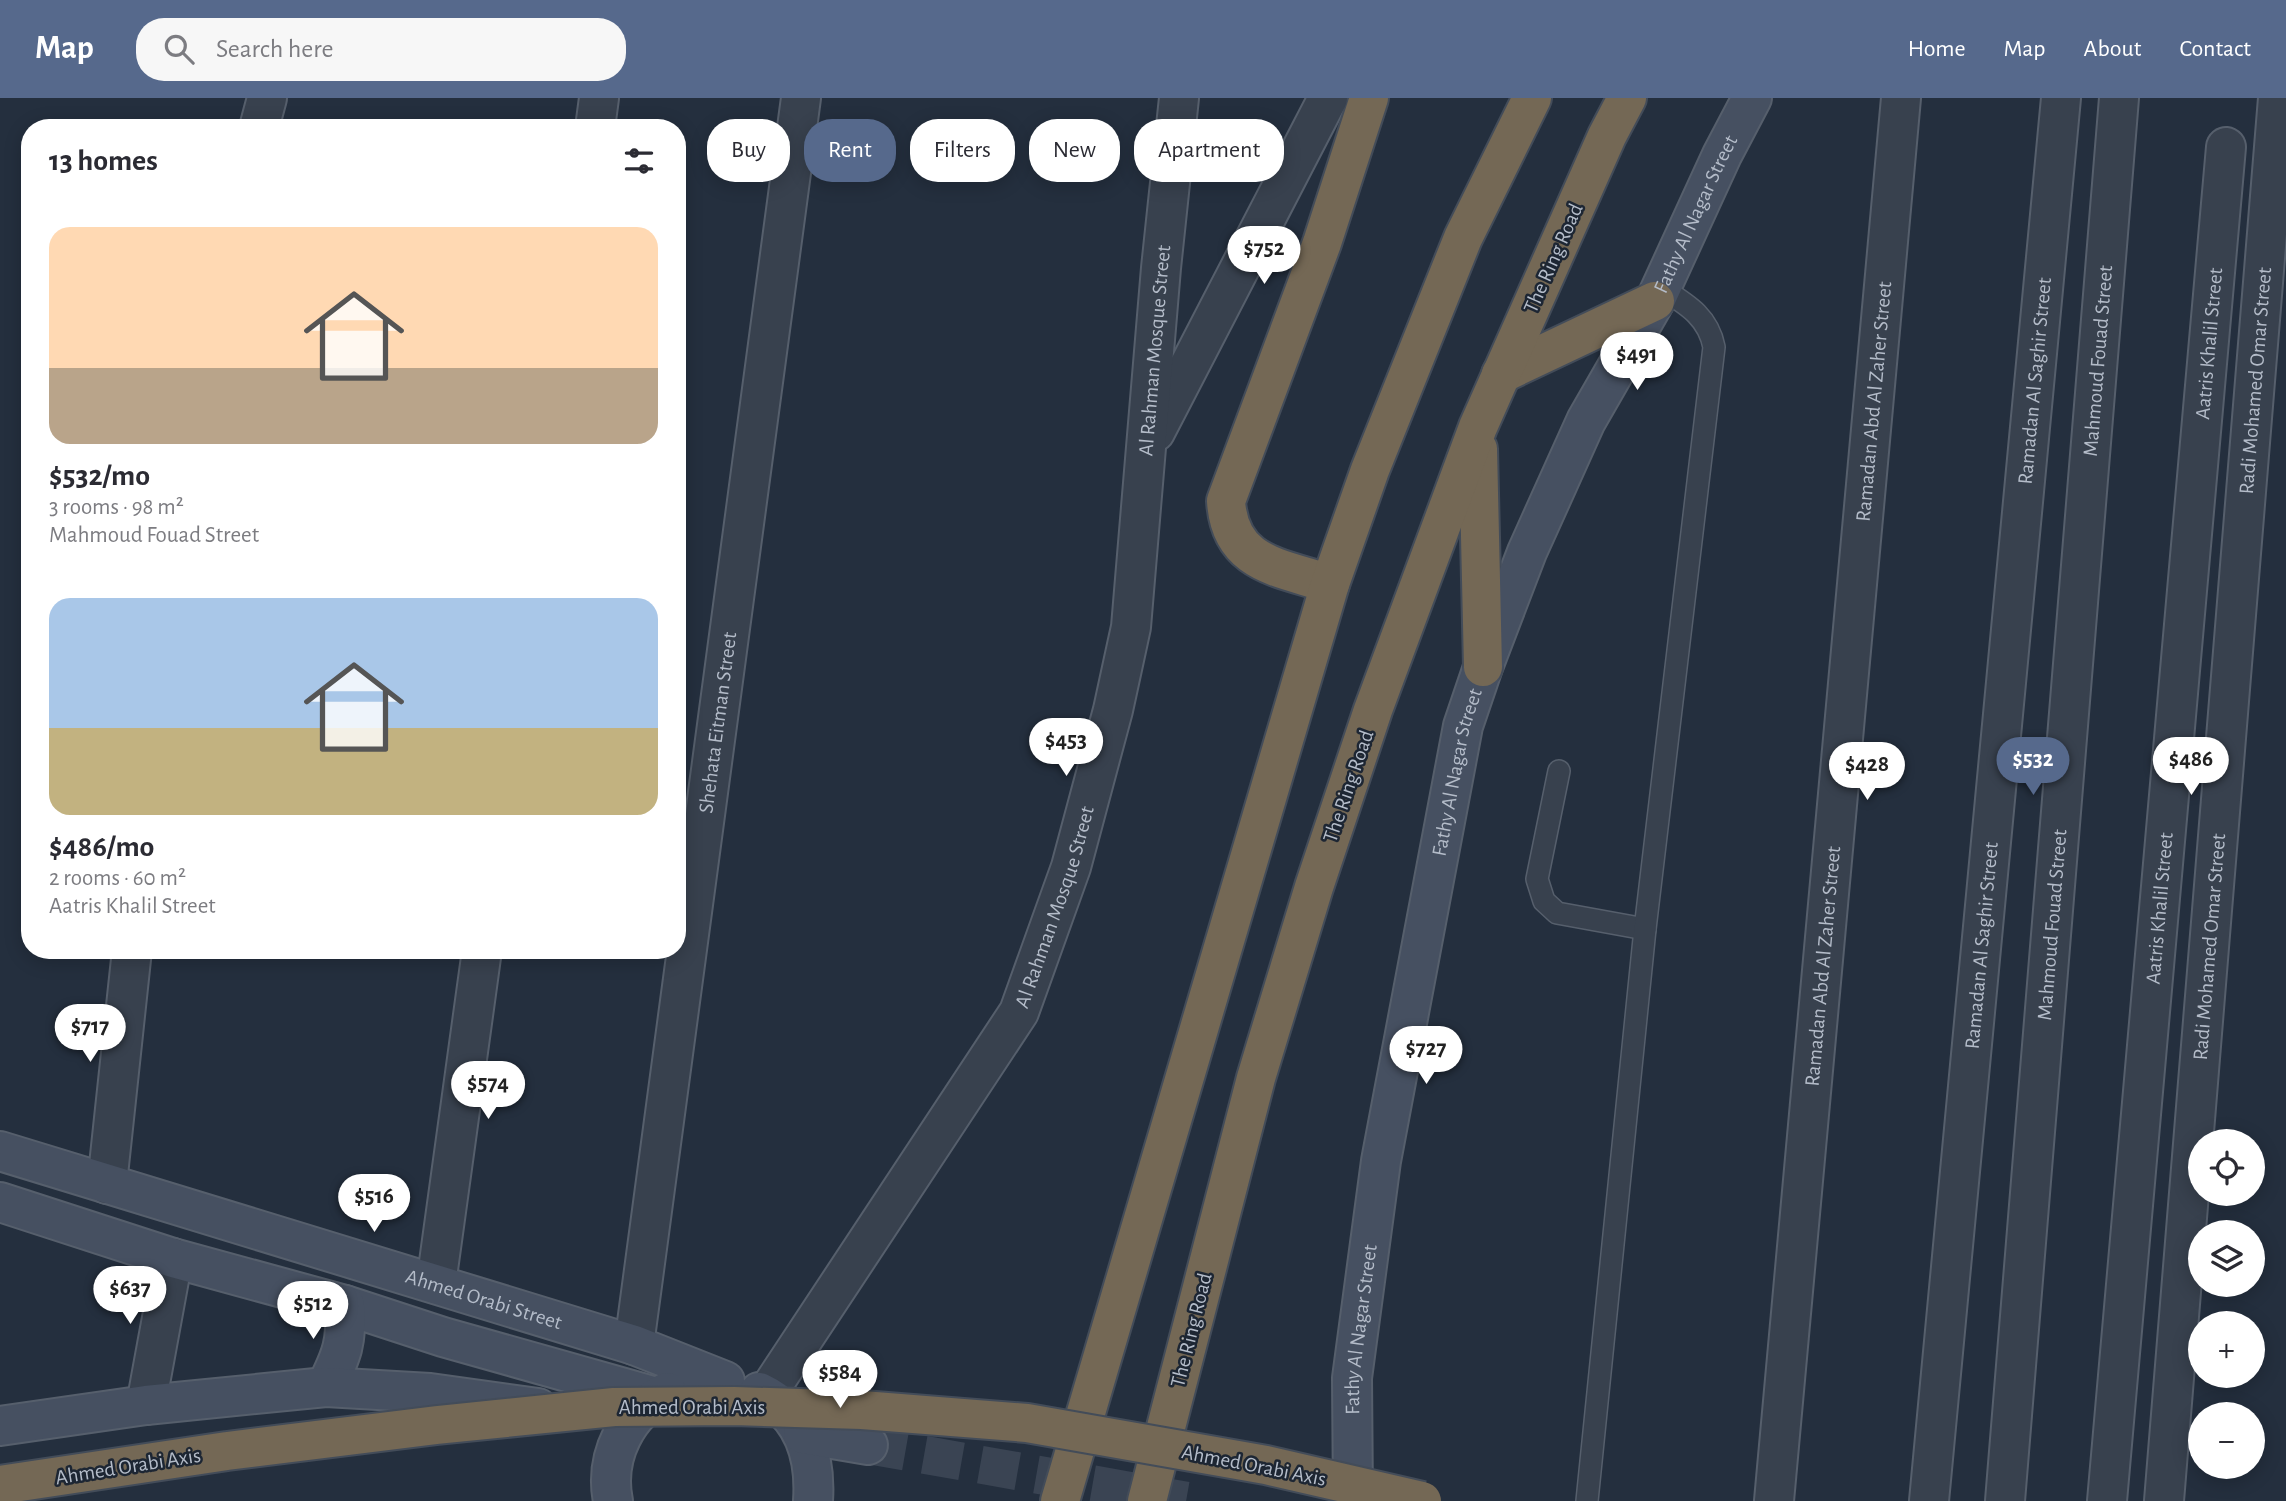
<!DOCTYPE html>
<meta charset="utf-8">
<style>
body{margin:0;font-family:"Alegreya Sans",sans-serif;background:#f7f7f7;color:#2b2b33;height:100vh;display:flex;flex-direction:column;font-size:26px;white-space:nowrap}
*{box-sizing:border-box;margin:0}
p{font-size:23px;color:#7c7c81}
.icon{flex:none;width:38px;height:38px;fill:none;stroke:currentColor;stroke-width:2;stroke-linecap:round;stroke-linejoin:round}
.map{position:relative;flex:1;overflow:hidden}
.drawer{position:absolute;left:21px;top:21px;width:665px;height:840px;display:flex;flex-direction:column;background:#fff;border-radius:28px;box-shadow:0 4px 18px #0003}
.drawer>*{flex:none}
.hud{position:absolute;left:707px;top:21px;width:665px;height:63px;display:flex;gap:14px}
.tools{position:absolute;left:2188px;top:1031px;display:grid;gap:14px}
.tools a{display:grid;place-items:center;width:77px;height:77px;border-radius:50%;background:#fff;box-shadow:0 4px 18px #0003;font-size:35px}
.price{position:absolute;translate:-50% -60px;padding:0 16px;border-radius:24px;background:#fff;color:#222;font-size:23px;line-height:46px;filter:drop-shadow(0 2px 4px #0008)}
.price::after{content:'';position:absolute;left:50%;top:42px;width:21px;height:16px;margin-left:-10px;background:inherit;clip-path:polygon(0 0,100% 0,50% 100%)}
.price.active{background:#56698c;color:#fff}
ul{padding:0;list-style:none}
li{display:grid;align-content:center;gap:14px;height:371px;padding:0 28px}
li span{display:grid;place-items:center;height:217px;border-radius:21px;color:#555}
li>.icon{margin-inline-start:auto}
span .icon{width:126px;height:126px;fill:#fffc;stroke-width:1}
li b{font-size:30px}
h2{display:flex;justify-content:space-between;align-items:center;height:84px;padding:0 28px;font-size:30px}
.pill{padding:0 24px;border-radius:28px;background:#fff;box-shadow:0 4px 18px #0003;font-size:24px;line-height:63px}
.pill.active{background:#56698c;color:#fff}
header{display:flex;align-items:center;gap:42px;box-sizing:border-box;height:98px;padding:0 35px;background:#56698c;color:#fff}
header strong{font-size:33px}
nav{display:flex;gap:38px;margin-inline-start:auto;font-size:24px}
.search{width:490px;height:63px;background:#f7f7f7;display:flex;align-items:center;gap:18px;box-sizing:border-box;padding:0 24px;border-radius:28px;color:#7c7c81;font-size:26px}
.map>svg:first-child{display:block}
.lines{fill:none;stroke-linecap:round;stroke-linejoin:round}
.secondary-tunnel{stroke:#3a4453;stroke-width:38;stroke-dasharray:38 19;stroke-linecap:butt}
.lane-casing{stroke:#565f6c;stroke-width:24}
.street-casing{stroke:#565f6c;stroke-width:42}
.secondary-casing{stroke:#565f6c;stroke-width:42}
.highway-casing{stroke:#434c59;stroke-width:42}
.lane{stroke:#38414e;stroke-width:21}
.street{stroke:#38414e;stroke-width:38}
.secondary{stroke:#465061;stroke-width:38}
.highway{stroke:#746855;stroke-width:38}
.highway-bridge-casing{stroke:#434c59;stroke-width:42;stroke-linecap:butt}
.highway-bridge{stroke:#746855;stroke-width:38}
.labels{text-anchor:middle;stroke-width:5;stroke-linejoin:round;paint-order:stroke}
.street-label{font-size:21px;fill:#b4bcc9;stroke:#1d2633}
</style>
<header>
<strong>Map</strong>
<div class="search"><svg class="icon" aria-label="search" viewBox="0 0 24 24"><circle cx="10" cy="10" r="6"/><path d="M15 15l6 6"/></svg>Search here</div>
<nav><a>Home</a><a>Map</a><a>About</a><a>Contact</a></nav>
</header>
<div class="map">
<svg width="2286" height="1403" viewBox="0 0 2286 1403">
<rect width="100%" height="100%" fill="#242f3e"/>
<g class="lines">
<!-- secondary-tunnel -->
<path class="secondary-tunnel" d="M868,1347l320,56"/>
<defs>
<g id="lane">
<path d="M1559,673l-22,108 7,22 13,12 88,16"/>
<path d="M1587,1403l58,-572 69,-582c-6,-31 -28,-43 -53,-59"/>
</g>
<g id="street">
<path d="M259,30l8,-30"/>
<path d="M595,30l4,-30"/>
<path d="M1155,334l173,-334"/>
<path d="M107,1086l25,-234"/>
<path d="M436,1186l46,-334"/>
<path id="s1" d="M634,1247l167,-1247"/>
<path id="s2" d="M766,1297l253,-383 52,-145 42,-157 18,-83 30,-359 18,-170"/>
<path d="M146,1307l27,-147"/>
<path id="s3" d="M1774,1403l127,-1403"/>
<path id="s4" d="M1929,1403l132,-1403"/>
<path id="s5" d="M2005,1403l114,-1403"/>
<path id="s6" d="M2107,1403l119,-1354"/>
<path id="s7" d="M2164,1403l114,-1403"/>
</g>
<g id="secondary">
<path id="s8" d="M0,1053l634,194 91,36"/>
<path d="M0,1104l173,56 172,47 98,32 213,60"/>
<path d="M326,1289c16,-32 21,-45 19,-82"/>
<path d="M759,1294c44,21 57,64 54,109"/>
<path d="M0,1328l146,-21 180,-18 104,6 108,15"/>
<path d="M803,1336l65,11"/>
<path d="M613,1403c-9,-45 14,-90 54,-109"/>
<path id="s9" d="M1353,1403l-1,-123 29,-217 82,-435 20,-59 44,-115 59,-131 69,-120 67,-146 30,-57"/>
</g>
<g id="highway">
<path d="M1501,276l154,-73"/>
<path d="M1478,351l5,218"/>
<path d="M1330,486c-50,-17 -100,-19 -104,-83l96,-258 47,-145"/>
<path d="M1060,1403l270,-917 40,-114 93,-232 69,-140"/>
<path d="M1147,1403l109,-423 58,-191 59,-177 105,-283 129,-291 20,-38"/>
</g>
</defs>
<!-- lane casing -->
<use href="#lane" class="lane-casing"/>
<!-- street casing -->
<use href="#street" class="street-casing"/>
<!-- secondary casing -->
<use href="#secondary" class="secondary-casing"/>
<!-- highway casing -->
<use href="#highway" class="highway-casing"/>
<!-- lane -->
<use href="#lane" class="lane"/>
<!-- street -->
<use href="#street" class="street"/>
<!-- secondary -->
<use href="#secondary" class="secondary"/>
<!-- highway -->
<use href="#highway" class="highway"/>
<defs>
<path id="highway-bridge" d="M0,1387l227,-34 210,-26 177,-18 120,-1 128,4 165,13 239,42 156,36"/>
</defs>
<!-- highway-bridge casing -->
<use href="#highway-bridge" class="highway-bridge-casing"/>
<!-- highway-bridge -->
<use href="#highway-bridge" class="highway-bridge"/>
</g>
<g class="labels">
<!-- street labels -->
<g class="street-label">
<text dy="7" stroke="none"><textPath href="#s9" startOffset="1348">Fathy Al Nagar Street</textPath></text>
<text transform="translate(1553 160) rotate(-66)" y="7">The Ring Road</text>
<text dy="7" stroke="none"><textPath href="#s6" startOffset="1162">Aatris Khalil Street</textPath></text>
<text dy="7" stroke="none"><textPath href="#s2" startOffset="1138">Al Rahman Mosque Street</textPath></text>
<text dy="7" stroke="none"><textPath href="#s5" startOffset="1144">Mahmoud Fouad Street</textPath></text>
<text dy="7" stroke="none"><textPath href="#s4" startOffset="1125">Ramadan Al Saghir Street</textPath></text>
<text dy="7" stroke="none"><textPath href="#s7" startOffset="1124">Radi Mohamed Omar Street</textPath></text>
<text dy="7" stroke="none"><textPath href="#s3" startOffset="1104">Ramadan Abd Al Zaher Street</textPath></text>
<text dy="7" stroke="none"><textPath href="#s1" startOffset="628">Shehata Eitman Street</textPath></text>
<text dy="7" stroke="none"><textPath href="#s9" startOffset="738">Fathy Al Nagar Street</textPath></text>
<text transform="translate(1348 688) rotate(-71)" y="7">The Ring Road</text>
<text dy="7" stroke="none"><textPath href="#s2" startOffset="570">Al Rahman Mosque Street</textPath></text>
<text dy="7" stroke="none"><textPath href="#s6" startOffset="595">Aatris Khalil Street</textPath></text>
<text dy="7" stroke="none"><textPath href="#s5" startOffset="578">Mahmoud Fouad Street</textPath></text>
<text dy="7" stroke="none"><textPath href="#s4" startOffset="558">Ramadan Al Saghir Street</textPath></text>
<text dy="7" stroke="none"><textPath href="#s7" startOffset="556">Radi Mohamed Omar Street</textPath></text>
<text dy="7" stroke="none"><textPath href="#s3" startOffset="537">Ramadan Abd Al Zaher Street</textPath></text>
<text dy="7" stroke="none"><textPath href="#s8" startOffset="506">Ahmed Orabi Street</textPath></text>
<text transform="translate(1191 1232) rotate(-76)" y="7">The Ring Road</text>
<text dy="7" stroke="none"><textPath href="#s9" startOffset="172">Fathy Al Nagar Street</textPath></text>
<text x="692" y="1316">Ahmed Orabi Axis</text>
<text transform="translate(1254 1367) rotate(11)" y="7">Ahmed Orabi Axis</text>
<text transform="translate(128 1368) rotate(-9)" y="7">Ahmed Orabi Axis</text>
</g>
</g>
</svg>
<div class="tools">
<a><svg class="icon" aria-label="locate" viewBox="0 0 24 24"><circle cx="12" cy="12" r="6"/><path d="M12 2v4M12 18v4M2 12h4M18 12h4"/></svg></a>
<a><svg class="icon" aria-label="layers" viewBox="0 0 24 24"><path d="M12 4l9 5-9 5-9-5zM3 14l9 5 9-5"/></svg></a>
<a>+</a>
<a>−</a>
</div>
<b class="price" style="left:1264px;top:188px">$752</b>
<b class="price" style="left:1637px;top:294px">$491</b>
<b class="price" style="left:1066px;top:680px">$453</b>
<b class="price active" style="left:2033px;top:699px">$532</b>
<b class="price" style="left:2191px;top:699px">$486</b>
<b class="price" style="left:1867px;top:704px">$428</b>
<b class="price" style="left:90px;top:966px">$717</b>
<b class="price" style="left:1426px;top:988px">$727</b>
<b class="price" style="left:488px;top:1023px">$574</b>
<b class="price" style="left:374px;top:1136px">$516</b>
<b class="price" style="left:130px;top:1228px">$637</b>
<b class="price" style="left:313px;top:1243px">$512</b>
<b class="price" style="left:840px;top:1312px">$584</b>
<div class="hud">
<a class="pill">Buy</a>
<a class="pill active">Rent</a>
<a class="pill">Filters</a>
<a class="pill">New</a>
<a class="pill">Apartment</a>
</div>
<section class="drawer">
<h2>13 homes<svg class="icon" aria-label="filters" viewBox="0 0 24 24"><path d="M4 7h16M4 17h16"/><circle cx="9" cy="7" r="2"/><circle cx="15" cy="17" r="2"/></svg></h2>
<ul>
<li><span style="background:linear-gradient(#ffd9b3 65%,#b9a48a 0)"><svg class="icon" aria-label="home" viewBox="0 0 24 24"><path d="M3 11l9-7 9 7M6 9v11h12V9"/></svg></span><div><b>$532/mo</b><p>3 rooms · 98 m²</p><p>Mahmoud Fouad Street</p></div></li>
<li><span style="background:linear-gradient(#a9c7e8 60%,#c2b280 0)"><svg class="icon" aria-label="home" viewBox="0 0 24 24"><path d="M3 11l9-7 9 7M6 9v11h12V9"/></svg></span><div><b>$486/mo</b><p>2 rooms · 60 m²</p><p>Aatris Khalil Street</p></div></li>
</ul>
</section>
</div>
